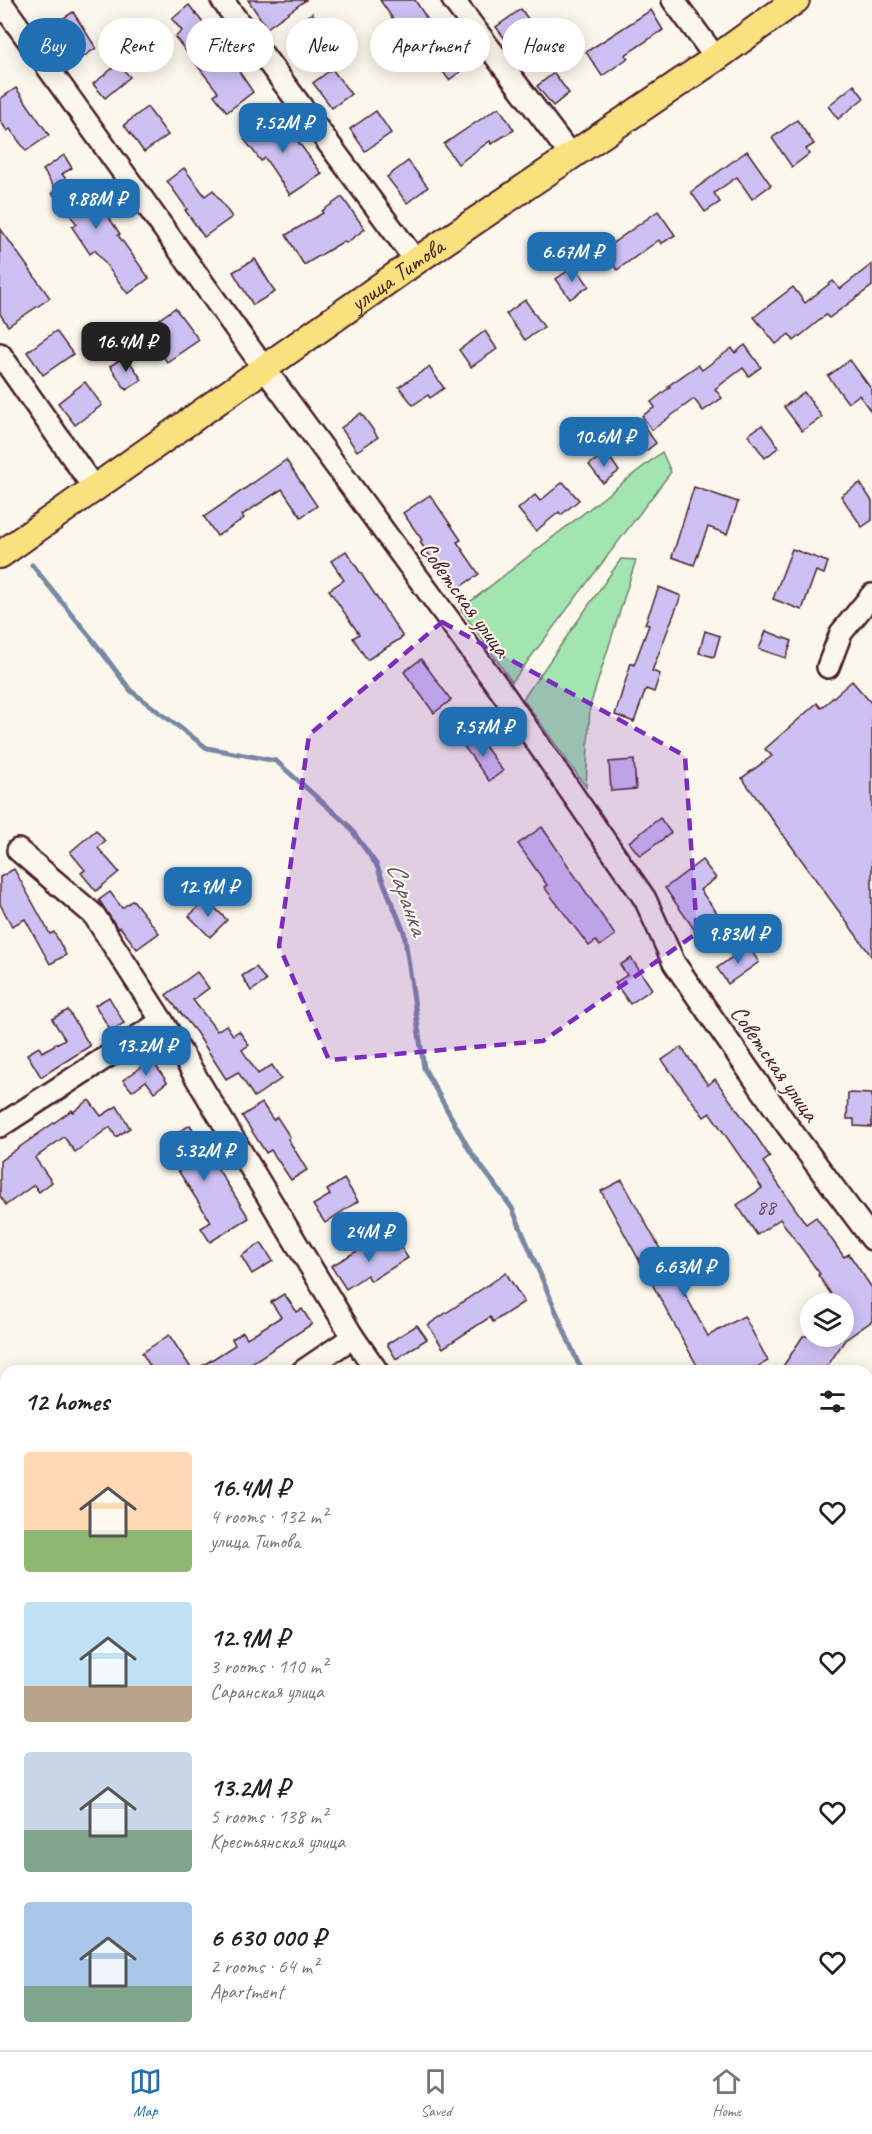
<!DOCTYPE html>
<meta charset="utf-8">
<style>
body{margin:0;font-family:Caveat,sans-serif;background:#f2f2f2;color:#222;height:100vh;display:flex;flex-direction:column;font-size:22px;white-space:nowrap}
*{box-sizing:border-box;margin:0}
p{font-size:20px;color:#767676}
.icon{flex:none;width:33px;height:33px;fill:none;stroke:currentColor;stroke-width:2;stroke-linecap:round;stroke-linejoin:round}
.map{position:relative;flex:1;overflow:hidden}
.drawer{position:absolute;left:0px;top:1365px;width:873px;height:686px;display:flex;flex-direction:column;background:#fff;border-radius:18px 18px 0 0;box-shadow:0 3px 15px #0003}
.drawer>*{flex:none}
.top-card{position:absolute;left:18px;top:18px;width:837px;height:54px;display:flex;gap:12px}
.controls{position:absolute;left:800px;top:1293px;display:grid;gap:12px}
.controls a{display:grid;place-items:center;width:54px;height:54px;border-radius:50%;background:#fff;box-shadow:0 3px 15px #0003;font-size:30px}
.price{position:absolute;translate:-50% -51px;padding:0 14px;border-radius:12px;background:#1f6fb2;color:#fff;font-size:20px;line-height:39px;filter:drop-shadow(0 2px 3px #0008)}
.price::after{content:'';position:absolute;left:50%;top:36px;width:18px;height:14px;margin-left:-9px;background:inherit;clip-path:polygon(0 0,100% 0,50% 100%)}
.price.selected{background:#222;color:#fff}
ul{padding:0;list-style:none}
li{display:flex;align-items:center;gap:18px;height:150px;padding:0 24px}
li span{display:grid;place-items:center;flex:none;width:168px;height:120px;border-radius:6px;color:#555}
li>.icon{margin-inline-start:auto}
span .icon{width:72px;height:72px;fill:#fffc;stroke-width:1}
li b{font-size:26px}
h2{display:flex;justify-content:space-between;align-items:center;height:72px;padding:0 24px;font-size:26px}
.tag{padding:0 21px;border-radius:27px;background:#fff;box-shadow:0 3px 15px #0003;font-size:21px;line-height:54px}
.tag.selected{background:#1f6fb2;color:#fff}
.tabs{display:flex;justify-content:space-around;align-items:center;height:84px;border-top:2px solid #e0e0e0;background:#fff;font-size:16px;color:#767676}
.tabs a{display:grid;justify-items:center;gap:3px}
.tabs .selected{color:#1f6fb2}
.map>svg:first-child{display:block}
.green{fill:#a2e5b0;stroke:#76826e;stroke-width:1.5}
.lines{fill:none;stroke-linecap:round;stroke-linejoin:round}
.stream{stroke:#7888a4;stroke-width:5}
.building{fill:#cdc1f3;stroke:#4a1f2b;stroke-width:1.5}
.minor-casing{stroke:#4a1f2b;stroke-width:26}
.major-casing{stroke:#4a1f2b;stroke-width:30}
.minor{stroke:#fbf7ec;stroke-width:21}
.major{stroke:#fae180;stroke-width:26}
.marked{fill:#7b2cbf;fill-opacity:0.2;stroke:#7b2cbf;stroke-width:4.5;stroke-dasharray:12 8;stroke-linejoin:round}
.labels{text-anchor:middle;stroke-width:4.5;stroke-linejoin:round;paint-order:stroke}
.number-label{font-size:21px;fill:#6b485d}
.street-label{font-size:24px;fill:#4a1f2b;stroke:#fbf7ec}
.water-label{font-size:26px;font-style:italic;fill:#615468;stroke:#fbf7ec}
</style>
<div class="map">
<svg width="872" height="2050" viewBox="0 0 872 2050">
<rect width="100%" height="100%" fill="#fbf7ec"/>
<filter id="ink" filterUnits="userSpaceOnUse"><feTurbulence type="fractalNoise" baseFrequency=".0167" numOctaves="2"/><feDisplacementMap in="SourceGraphic" scale="12" xChannelSelector="R" yChannelSelector="G"/><feConvolveMatrix kernelMatrix="1 2 1 2 8 2 1 2 1" color-interpolation-filters="sRGB"/></filter>
<g filter="url(#ink)">
<!-- green -->
<g class="green">
<path d="M662,452l9,20 -159,210 -51,-73z"/>
<path d="M621,559l15,1 -46,146 -4,81 -63,-88z"/>
</g>
<g class="lines">
<!-- stream -->
<g class="stream">
<path d="M32,565l60,74 39,52 76,57 69,13 72,64 28,39 28,68 20,136 46,83 42,57 66,155 6,8"/>
<path d="M867,1991l5,6"/>
</g>
</g>
<!-- building -->
<g class="building">
<path d="M248,0h58l-39,28z"/>
<path d="M380,0h35l16,25 -24,15z"/>
<path d="M189,5l39,50 25,37 -26,20 -13,-17 4,-3 -43,-55 7,-6 -10,-12z"/>
<path d="M521,9l15,21 -25,17 -15,-20z"/>
<path d="M651,10l12,20 -38,25 3,3 -26,18 -16,-24z"/>
<path d="M73,12l23,36 -22,15 -24,-36z"/>
<path d="M312,13l16,24 -16,10 -16,-23z"/>
<path d="M452,43l16,23 -19,14 -16,-22z"/>
<path d="M118,64l12,13 -25,21 -12,-14z"/>
<path d="M332,69l19,25 -19,14 -19,-25z"/>
<path d="M554,73l15,20 -16,13 -16,-20z"/>
<path d="M854,85l10,13 -26,21 -10,-13z"/>
<path d="M16,88l33,47 -23,16 -16,-22 -3,2 -7,-11v-21z"/>
<path d="M147,107l21,28 -24,17 -20,-27z"/>
<path d="M499,107l15,23 -23,14 -1,-3 -32,23 -14,-20z"/>
<path d="M376,111l15,22 -26,18 -15,-22z"/>
<path d="M277,113l45,61 -32,21 -25,-37 -4,3 -17,-22z"/>
<path d="M797,120l17,24 -8,5 3,5 -17,13 -20,-29z"/>
<path d="M747,151l24,34 -19,14 -15,-22 -23,16 6,9 -15,10 -14,-20z"/>
<path d="M64,155l8,13 -10,6 31,39 9,-6 18,27 -2,1 31,43 -21,16 -33,-44 -5,4 -18,-27 5,-3 -25,-31 4,-3 -13,-20z"/>
<path d="M408,161l20,26 -21,16 -20,-26z"/>
<path d="M184,168l21,28 8,-6 19,27 -28,20 -19,-27 2,-1 -20,-28z"/>
<path d="M342,197l23,32 -19,14 -2,-2 -40,24 -18,-30 37,-22 -1,-2z"/>
<path d="M658,211l17,24 -14,9 -2,-4 -42,30 -14,-20z"/>
<path d="M0,228l50,70 -42,28 -8,-12z"/>
<path d="M255,259l20,33 -22,13 -20,-33z"/>
<path d="M872,264v22l-43,32 -3,-3 -32,26 -5,-7 -13,10 -22,-27 39,-30 12,16 28,-22 7,8z"/>
<path d="M575,266l14,20 -19,13 -14,-20z"/>
<path d="M525,300l19,27 -19,13 -19,-26z"/>
<path d="M175,308l24,32 -32,22 -23,-32z"/>
<path d="M56,331l17,23 -30,21 -16,-23z"/>
<path d="M485,331l12,18 -26,18 -12,-17z"/>
<path d="M745,345l16,22 -12,9 -6,-8 -28,21 7,9 -19,13 -9,-12 -42,31 -10,-14 13,-9 -4,-5 19,-15 -2,-1 30,-21 4,5 30,-22 3,5z"/>
<path d="M126,356l16,24 -16,10 -16,-24z"/>
<path d="M850,360l22,30v23l-13,-18 -11,8 -20,-27z"/>
<path d="M429,367l15,21 -14,10 -2,-3 -15,10 -14,-18z"/>
<path d="M85,382l17,23 -27,20 -17,-22z"/>
<path d="M804,392l18,25 -20,14 -18,-24z"/>
<path d="M361,413l17,24 -21,14 -16,-23z"/>
<path d="M762,425l17,22 -14,11 -17,-23z"/>
<path d="M646,429l10,14 -10,8 -11,-14z"/>
<path d="M606,452l13,19 -16,12 -14,-18z"/>
<path d="M286,460l31,46 -16,11 -19,-28 -40,26 2,3 -27,18 -13,-19z"/>
<path d="M563,482l16,18 -18,15 -2,-3 -23,19 -18,-22 17,-14 5,6z"/>
<path d="M860,483l12,18v19l-10,7 -21,-31z"/>
<path d="M694,487l44,15 -11,32 -19,-7 -14,38 -22,-8z"/>
<path d="M430,495l31,45 -4,2 22,32 -25,17 -34,-49 2,-2 -19,-27z"/>
<path d="M792,549l36,13 -4,12 -8,-3 -14,39 -29,-11z"/>
<path d="M346,551l57,86 -36,23 -14,-22 6,-4 -30,-44 15,-10 -13,-19z"/>
<path d="M659,587l22,9 -29,75 8,3 -6,18 -8,-3 -12,33 -19,-7 16,-52 3,2 15,-40 -4,-1z"/>
<path d="M705,631l15,5 -6,21 -15,-4z"/>
<path d="M766,631l26,10 -6,17 -27,-9z"/>
<path d="M421,659l30,41 -17,13 -30,-41z"/>
<path d="M852,681l20,23v253l-130,-179 30,-22 -7,-7 52,-46 4,5z"/>
<path d="M477,735l26,36 -14,10 -26,-36z"/>
<path d="M634,760l2,29 -25,2 -2,-29z"/>
<path d="M660,818l11,15 -31,23 -11,-14z"/>
<path d="M542,827l73,108 -15,11 -4,-5 -7,5 -45,-59 3,-2 -29,-41z"/>
<path d="M96,830l9,11 -7,7 21,24 -23,19 -15,-18 4,-3 -15,-18z"/>
<path d="M702,860l14,18 -16,12 24,32 -23,17 -36,-51z"/>
<path d="M14,869l36,65 4,-2 12,23 -16,9 -25,-45 -13,7 -12,-22v-27z"/>
<path d="M110,892l12,16 11,-8 26,33 -22,16 -17,-22 -2,2 -19,-29z"/>
<path d="M206,899l21,21 -17,17 -21,-21z"/>
<path d="M748,946l11,16 -31,22 -11,-16z"/>
<path d="M631,958l21,31 -22,15 -15,-21 12,-8 -7,-10z"/>
<path d="M256,967l10,14 -15,10 -9,-15z"/>
<path d="M197,972l12,16 -16,12 24,31 9,-6 7,10 6,-4 10,14 -7,5 16,24 14,-9 9,14 -27,18 -16,-25 -12,7 -30,-47 -30,-37z"/>
<path d="M109,997l15,26 -13,8 -16,-26z"/>
<path d="M68,1010l22,36 -49,31 -14,-23 12,-7 3,5 23,-13 -13,-20z"/>
<path d="M681,1047l27,38 7,-6 41,57 14,21 -7,5 43,62 10,-7 28,40 5,-3 23,34v33l-27,19 -21,31h-44l23,-35h40v-32h-18l6,-10 -13,-19 2,-1 -40,-55 -23,16 -20,-30 25,-17 -52,-75 -6,4 -42,-57z"/>
<path d="M152,1060l15,22 -13,10 -8,-11 -14,10 -9,-11z"/>
<path d="M848,1093l24,1v33l-18,-1v-7h-7z"/>
<path d="M89,1100l12,16 16,-10 13,22 -14,9 -6,-10 -35,25 -11,-15 -29,21 17,24 -13,10 -5,-7 -28,20 -6,-9v-35l72,-51 1,2z"/>
<path d="M262,1103l11,17 4,-3 13,20 -2,2 19,31 -16,10 -20,-30 -5,3 -24,-37z"/>
<path d="M190,1125l59,93 -39,24 -9,-14 10,-6 -37,-58 -3,1 -13,-20z"/>
<path d="M344,1179l14,22 -33,22 -12,-18 17,-10 -3,-5z"/>
<path d="M622,1180l86,156 36,-20 24,45 -18,10h-50l-99,-180z"/>
<path d="M394,1237l14,21 -37,23 -4,-6 -21,14 -15,-23 40,-23 4,6z"/>
<path d="M261,1243l12,18 -21,13 -11,-18z"/>
<path d="M506,1273l18,29 -31,20 -3,-5 -47,31 -15,-23z"/>
<path d="M284,1294l13,18 5,-3 10,15 -73,47h-45l41,-26 -3,-6 11,-7 4,6 34,-21 -10,-15z"/>
<path d="M417,1325l10,14 -31,20 -9,-15z"/>
<path d="M169,1335l24,36h-40l-11,-18z"/>
</g>
<g class="lines">
<defs>
<g id="minor">
<path d="M222,0l194,261"/>
<path d="M453,0l119,157"/>
<path d="M673,0l43,58"/>
<path d="M0,1l264,367 238,324 143,207 29,64 110,158 88,118"/>
<path d="M0,354l94,134"/>
<path d="M828,667l13,-34 31,-38"/>
<path d="M18,850l76,65 68,106 191,316 24,34"/>
<path d="M0,1126l162,-105"/>
<path d="M303,1371l50,-34"/>
<path d="M0,1578l6,-4"/>
<path d="M867,1788l5,-2"/>
<path d="M0,1858l6,-4"/>
<path d="M317,2044l5,6"/>
<path d="M180,2050l8,-6"/>
</g>
<g id="major">
<path id="s1" d="M0,555l416,-294 300,-203 80,-58"/>
</g>
</defs>
<!-- minor casing -->
<use href="#minor" class="minor-casing"/>
<!-- major casing -->
<use href="#major" class="major-casing"/>
<!-- minor -->
<use href="#minor" class="minor"/>
<!-- major -->
<use href="#major" class="major"/>
</g>
</g>
<!-- marked area -->
<path class="marked" d="M442,622l243,134 12,177 -154,108 -214,19 -50,-114 30,-211z"/>
<g class="labels">
<!-- number labels -->
<g class="number-label">
<text x="766" y="1214">88</text>
</g>
<!-- street labels -->
<g class="street-label">
<text dy="8" stroke="none"><textPath href="#s1" startOffset="486">улица Титова</textPath></text>
<text transform="translate(465 599) rotate(54)" y="8">Советская улица</text>
<text transform="translate(775 1063) rotate(55)" y="8">Советская улица</text>
</g>
<!-- water labels -->
<g class="water-label">
<text transform="translate(408 898) rotate(70)" y="9">Саранка</text>
</g>
</g>
</svg>
<div class="controls">
<a><svg class="icon" aria-label="layers" viewBox="0 0 24 24"><path d="M12 4l9 5-9 5-9-5zM3 14l9 5 9-5"/></svg></a>
</div>
<b class="price" style="left:283px;top:154px">7.52M ₽</b>
<b class="price" style="left:96px;top:230px">9.88M ₽</b>
<b class="price" style="left:572px;top:283px">6.67M ₽</b>
<b class="price selected" style="left:126px;top:373px">16.4M ₽</b>
<b class="price" style="left:604px;top:468px">10.6M ₽</b>
<b class="price" style="left:483px;top:758px">7.57M ₽</b>
<b class="price" style="left:208px;top:918px">12.9M ₽</b>
<b class="price" style="left:738px;top:965px">9.83M ₽</b>
<b class="price" style="left:146px;top:1077px">13.2M ₽</b>
<b class="price" style="left:204px;top:1182px">5.32M ₽</b>
<b class="price" style="left:369px;top:1263px">24M ₽</b>
<b class="price" style="left:684px;top:1298px">6.63M ₽</b>
<div class="top-card">
<a class="tag selected">Buy</a>
<a class="tag">Rent</a>
<a class="tag">Filters</a>
<a class="tag">New</a>
<a class="tag">Apartment</a>
<a class="tag">House</a>
</div>
<section class="drawer">
<h2>12 homes<svg class="icon" aria-label="filters" viewBox="0 0 24 24"><path d="M4 7h16M4 17h16"/><circle cx="9" cy="7" r="2"/><circle cx="15" cy="17" r="2"/></svg></h2>
<ul>
<li><span style="background:linear-gradient(#ffd9b3 65%,#8fb573 0)"><svg class="icon" aria-label="home" viewBox="0 0 24 24"><path d="M3 11l9-7 9 7M6 9v11h12V9"/></svg></span><div><b>16.4M ₽</b><p>4 rooms · 132 m²</p><p>улица Титова</p></div><svg class="icon" aria-label="heart" viewBox="0 0 24 24"><path d="M12 20l-8-8c-3-5 5-10 8-4 3-6 11-1 8 4z"/></svg></li>
<li><span style="background:linear-gradient(#bfe0f5 70%,#b9a48a 0)"><svg class="icon" aria-label="home" viewBox="0 0 24 24"><path d="M3 11l9-7 9 7M6 9v11h12V9"/></svg></span><div><b>12.9M ₽</b><p>3 rooms · 110 m²</p><p>Саранская улица</p></div><svg class="icon" aria-label="heart" viewBox="0 0 24 24"><path d="M12 20l-8-8c-3-5 5-10 8-4 3-6 11-1 8 4z"/></svg></li>
<li><span style="background:linear-gradient(#c9d6e8 65%,#7fa58c 0)"><svg class="icon" aria-label="home" viewBox="0 0 24 24"><path d="M3 11l9-7 9 7M6 9v11h12V9"/></svg></span><div><b>13.2M ₽</b><p>5 rooms · 138 m²</p><p>Крестьянская улица</p></div><svg class="icon" aria-label="heart" viewBox="0 0 24 24"><path d="M12 20l-8-8c-3-5 5-10 8-4 3-6 11-1 8 4z"/></svg></li>
<li><span style="background:linear-gradient(#a9c7e8 70%,#7fa58c 0)"><svg class="icon" aria-label="home" viewBox="0 0 24 24"><path d="M3 11l9-7 9 7M6 9v11h12V9"/></svg></span><div><b>6 630 000 ₽</b><p>2 rooms · 64 m²</p><p>Apartment</p></div><svg class="icon" aria-label="heart" viewBox="0 0 24 24"><path d="M12 20l-8-8c-3-5 5-10 8-4 3-6 11-1 8 4z"/></svg></li>
</ul>
</section>
</div>
<nav class="tabs">
<a class="selected"><svg class="icon" aria-label="map" viewBox="0 0 24 24"><path d="M3 6l6-2 6 2 6-2v14l-6 2-6-2-6 2zM9 4v14M15 6v14"/></svg>Map</a>
<a><svg class="icon" aria-label="saved" viewBox="0 0 24 24"><path d="M7 4h10v16l-5-4-5 4z"/></svg>Saved</a>
<a><svg class="icon" aria-label="home" viewBox="0 0 24 24"><path d="M3 11l9-7 9 7M6 9v11h12V9"/></svg>Home</a>
</nav>
